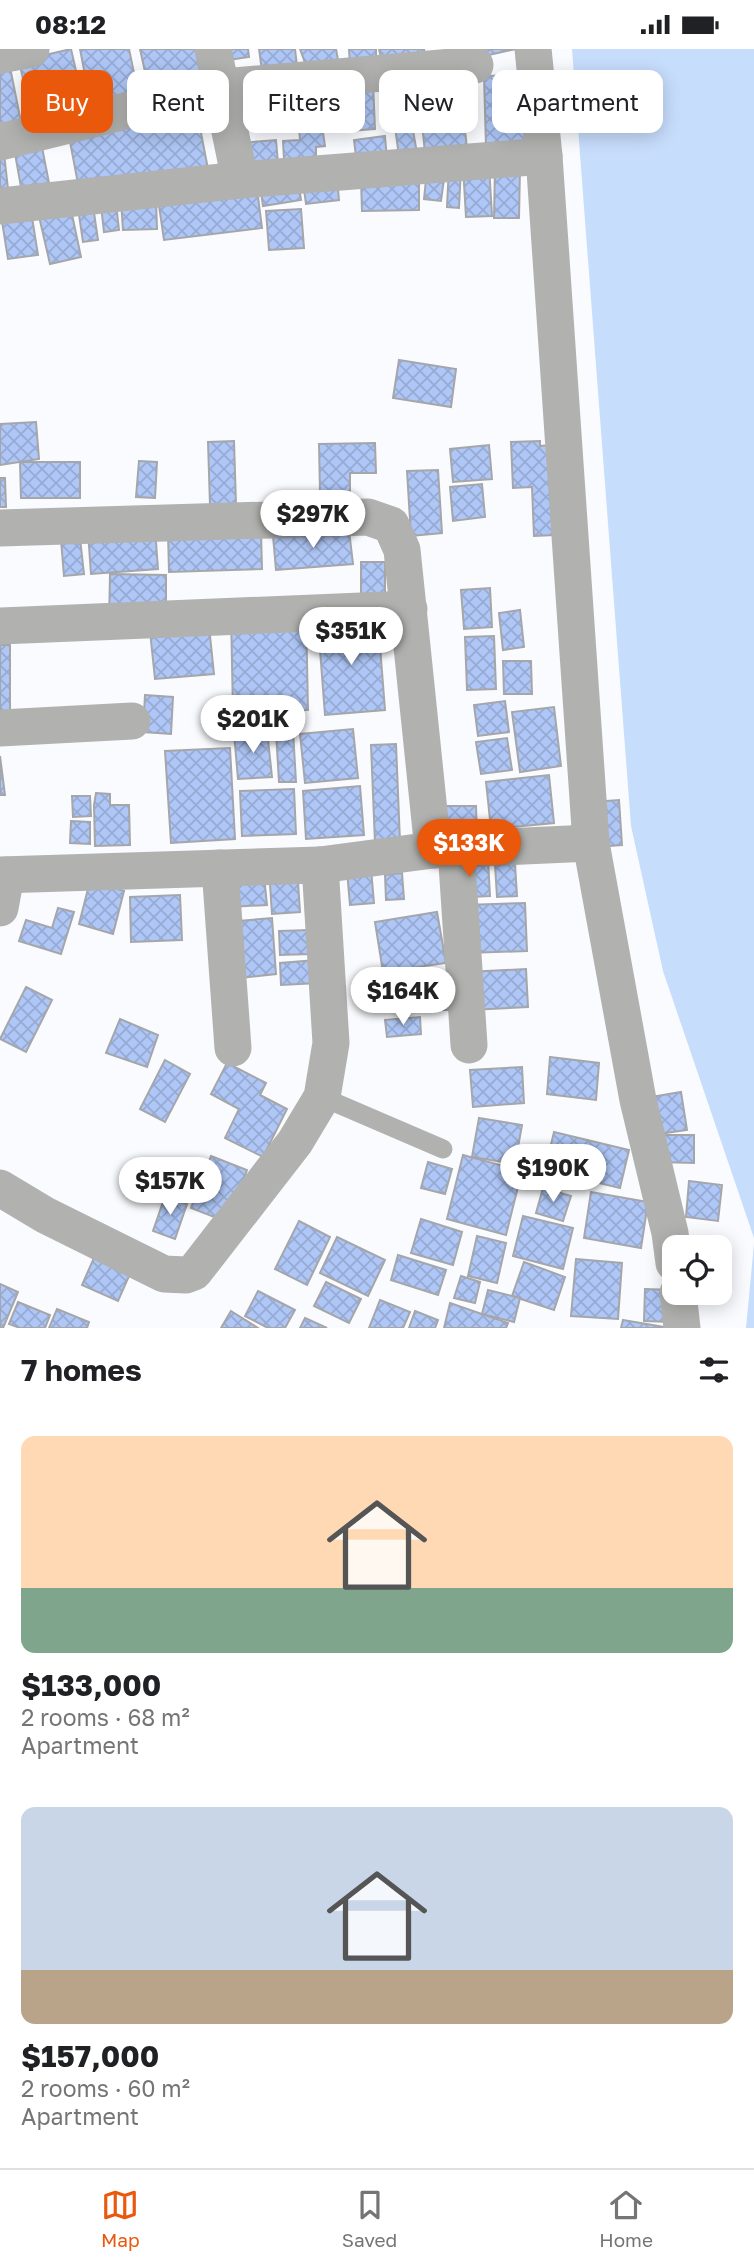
<!DOCTYPE html>
<meta charset="utf-8">
<style>
body{margin:0;font-family:"Golos Text",sans-serif;background:#f2f2f2;color:#202124;height:100vh;display:flex;flex-direction:column;font-size:26px;white-space:nowrap}
*{box-sizing:border-box;margin:0}
p{font-size:23px;color:#757577}
.icon{flex:none;width:38px;height:38px;fill:none;stroke:currentColor;stroke-width:2;stroke-linecap:round;stroke-linejoin:round}
.map{position:relative;height:1279px;overflow:hidden}
.details{display:flex;flex-direction:column;background:#fff;flex:1}
.details>*{flex:none}
.banner{position:absolute;left:21px;top:21px;width:712px;height:63px;display:flex;gap:14px}
.buttons{position:absolute;left:662px;top:1186px;display:grid;gap:14px}
.buttons a{display:grid;place-items:center;width:70px;height:70px;border-radius:14px;background:#fff;box-shadow:0 4px 18px #0003;font-size:35px}
.price{position:absolute;translate:-50% -60px;padding:0 16px;border-radius:24px;background:#fff;color:#222;font-size:23px;line-height:46px;filter:drop-shadow(0 2px 4px #0008)}
.price::after{content:'';position:absolute;left:50%;top:42px;width:21px;height:16px;margin-left:-10px;background:inherit;clip-path:polygon(0 0,100% 0,50% 100%)}
.price.selected{background:#ea580c;color:#fff}
ul{padding:0;list-style:none}
li{display:grid;align-content:center;gap:14px;height:371px;padding:0 21px}
li span{display:grid;place-items:center;height:217px;border-radius:14px;color:#555}
li>.icon{margin-inline-start:auto}
span .icon{width:126px;height:126px;fill:#fffc;stroke-width:1}
li b{font-size:30px}
h2{display:flex;justify-content:space-between;align-items:center;height:84px;padding:0 21px;font-size:30px}
.chip{padding:0 24px;border-radius:14px;background:#fff;box-shadow:0 4px 18px #0003;font-size:24px;line-height:63px}
.chip.selected{background:#ea580c;color:#fff}
.status{display:flex;justify-content:space-between;align-items:center;height:49px;padding:0 35px;background:#fff;direction:ltr}
.status svg{height:19px;fill:currentColor}
.tab-bar{display:flex;justify-content:space-around;align-items:center;height:98px;border-top:2px solid #e0e0e0;background:#fff;font-size:19px;color:#757577}
.tab-bar a{display:grid;justify-items:center;gap:4px}
.tab-bar .selected{color:#ea580c}
.map>svg:first-child{display:block}
.water{fill:#c7ddfc}
.building{fill:url(#building-cross-hatch);stroke:#a5a6a9;stroke-width:2}
.lines{fill:none;stroke-linecap:round;stroke-linejoin:round}
.service{stroke:#b1b1b0;stroke-width:19}
.minor{stroke:#b1b1b0;stroke-width:37}
</style>
<div class="status"><b>08:12</b><svg viewBox="0 0 49 12"><path d="M0 12V9h3v3zM5 12V6h3v6zM10 12V3h3v9zM15 12V0h3v12zM26 1h20v11H26zM47 4h2v5h-2z"/></svg></div>
<div class="map">
<svg width="754" height="1279" viewBox="0 0 754 1279">
<defs>
<pattern id="building-cross-hatch" width="8" height="8" patternUnits="userSpaceOnUse" patternTransform="scale(1.75)"><rect width="8" height="8" fill="#afc7f7"/><path d="M0 0l8 8M0 8l8-8" fill="none" stroke="#96aad3"/></pattern>
</defs>
<rect width="100%" height="100%" fill="#fafbfe"/>
<!-- water -->
<g class="water">
<path d="M572,0h182v1189l-91,-267 -32,-145z"/>
<path d="M754,1195v84h-8z"/>
</g>
<!-- building -->
<g class="building">
<path d="M71,0l14,61 -20,5 -9,-34 -31,7 -6,-27z"/>
<path d="M80,0h49l9,43 -48,9z"/>
<path d="M140,0h63l5,20 -61,12z"/>
<path d="M219,0h29l1,8 -28,4z"/>
<path d="M259,0h36l3,25 -35,4z"/>
<path d="M300,0h36l3,16 -31,6z"/>
<path d="M349,0h27v16h-26z"/>
<path d="M379,0h45l2,11 -43,7z"/>
<path d="M464,0h52l-50,11z"/>
<path d="M10,18l12,60 -22,4v-62z"/>
<path d="M463,24l5,38 -22,3 -5,-39z"/>
<path d="M523,26l2,70 -39,1 -2,-70z"/>
<path d="M436,32l2,36 -48,2 -2,-36z"/>
<path d="M373,33l2,47 -27,2 -2,-48z"/>
<path d="M320,35l3,32 -55,4 -2,-32z"/>
<path d="M195,53l13,67 -128,25 -13,-68z"/>
<path d="M464,70l4,40 -42,4 -4,-40z"/>
<path d="M412,76l5,28 -18,3 -4,-29z"/>
<path d="M322,77l3,20 -9,1v11l-32,2 -1,-19 17,-1 -1,-12z"/>
<path d="M385,87l2,24 -30,4 -3,-24z"/>
<path d="M276,91l2,23 -37,3 -1,-23z"/>
<path d="M41,93l8,41 -28,4 -7,-39z"/>
<path d="M4,104l5,45 -9,1v-45z"/>
<path d="M489,116l3,51 -26,1 -3,-51z"/>
<path d="M449,117l12,1 -2,41 -12,-1z"/>
<path d="M495,118h25l-1,51h-25z"/>
<path d="M427,121l18,2 -4,29 -17,-2z"/>
<path d="M337,130l2,21 -33,4 -3,-22z"/>
<path d="M419,130v31l-57,1 -1,-31z"/>
<path d="M298,131l3,20 -38,6 -3,-21z"/>
<path d="M257,140l5,39 -98,12 -7,-48z"/>
<path d="M115,146l4,35 -15,2 -4,-35z"/>
<path d="M156,151l1,29 -34,1 -2,-29z"/>
<path d="M70,156l11,52 -31,7 -12,-52z"/>
<path d="M93,157l5,34 -15,2 -5,-34z"/>
<path d="M301,160l3,39 -35,2 -3,-39z"/>
<path d="M31,162l7,44 -30,4 -7,-44z"/>
<path d="M399,311l57,9 -5,38 -58,-9z"/>
<path d="M36,373l3,37 -39,6v-41z"/>
<path d="M234,392l2,64h-26l-2,-63z"/>
<path d="M540,392v5l10,-1 5,90 -21,1 -2,-49 -19,1 -2,-46z"/>
<path d="M375,394l1,30h-26v18l-30,1 -1,-48z"/>
<path d="M489,396l3,34 -39,3 -3,-33z"/>
<path d="M139,412l18,1 -2,36 -19,-1z"/>
<path d="M20,413h60v36h-59z"/>
<path d="M438,421l4,63 -31,3 -4,-65z"/>
<path d="M0,429h5l1,29h-6z"/>
<path d="M482,435l3,33 -32,4 -3,-34z"/>
<path d="M155,479l3,41 -67,5 -3,-42z"/>
<path d="M349,481l4,34 -77,6 -3,-34z"/>
<path d="M261,482l1,38 -93,3 -1,-40z"/>
<path d="M80,489l4,36 -20,2 -3,-36z"/>
<rect x="361" y="513" width="24" height="40"/>
<path d="M110,525l56,1v51l-57,-2z"/>
<path d="M490,539l2,39 -28,2 -3,-39z"/>
<path d="M520,561l4,37 -21,3 -4,-37z"/>
<path d="M306,563l2,98 -75,2 -2,-99z"/>
<path d="M378,571l7,90 -60,5 -7,-91z"/>
<path d="M209,577l5,48 -59,5 -5,-48z"/>
<path d="M494,587l2,53 -29,1 -2,-53z"/>
<rect x="0" y="596" width="10" height="75"/>
<path d="M503,612h28l1,33h-28z"/>
<path d="M145,646l28,2 -2,37 -28,-2z"/>
<path d="M505,652l4,31 -31,4 -4,-31z"/>
<path d="M554,658l7,59 -41,6 -8,-60z"/>
<path d="M353,680l5,49 -53,5 -5,-49z"/>
<path d="M267,681l5,47 -34,2 -4,-46z"/>
<path d="M293,682l3,51h-17l-3,-50z"/>
<path d="M507,689l5,32 -31,4 -5,-32z"/>
<path d="M396,695l4,98 -25,1 -4,-98z"/>
<path d="M230,699l5,91 -64,4 -6,-92z"/>
<path d="M0,707l5,39h-5z"/>
<path d="M549,726l5,48 -63,6 -5,-47z"/>
<path d="M360,737l4,49 -58,4 -3,-48z"/>
<path d="M294,740l2,45 -54,2 -2,-45z"/>
<path d="M96,744l14,1v11h19l1,40 -35,1 -1,-41z"/>
<path d="M72,747h18l1,20 -18,1z"/>
<path d="M619,751l3,45 -27,2 -3,-45z"/>
<path d="M442,757h34l1,30 -35,1z"/>
<path d="M71,772l19,1v22l-20,-1z"/>
<path d="M488,811l2,36 -40,2 -2,-36z"/>
<path d="M515,815l2,32 -20,1 -2,-32z"/>
<path d="M371,820l3,34 -24,2 -3,-34z"/>
<path d="M402,824l2,26 -18,1 -1,-25z"/>
<path d="M264,827l3,29 -38,2 -2,-29z"/>
<path d="M90,832l34,10 -11,43 -34,-10z"/>
<path d="M298,833l2,30 -28,2 -2,-30z"/>
<path d="M180,846l2,45 -51,2 -1,-45z"/>
<path d="M525,854l2,48 -60,2 -3,-48z"/>
<path d="M58,859l16,4 -13,42 -42,-13 7,-21 26,8z"/>
<path d="M437,863l9,51 -63,9 -8,-50z"/>
<path d="M272,869l4,56 -45,5 -4,-57z"/>
<path d="M311,881v24l-31,1 -1,-24z"/>
<path d="M316,911l2,23 -37,2 -1,-22z"/>
<path d="M526,920l2,38 -58,3 -2,-38z"/>
<path d="M392,924l58,1v36h-58z"/>
<path d="M26,938l26,13 -26,52 -26,-13z"/>
<path d="M420,968l1,17 -34,3 -2,-17z"/>
<path d="M120,970l38,16 -11,32 -41,-14z"/>
<path d="M550,1008l49,6 -3,37 -49,-6z"/>
<path d="M165,1011l25,14 -25,48 -25,-13z"/>
<path d="M227,1014l39,20 -6,12 27,14 -24,48 -38,-19 14,-29 -28,-15z"/>
<path d="M522,1018l2,36 -51,4 -3,-37z"/>
<path d="M681,1043l6,38 -36,5 -6,-37z"/>
<path d="M479,1069l43,7 -7,39 -43,-7z"/>
<path d="M554,1083l75,18 -9,38 -75,-18z"/>
<path d="M659,1086h35v28l-36,-1z"/>
<path d="M463,1106l59,16 -16,64 -59,-16z"/>
<path d="M211,1107l36,14 -20,52 -36,-14z"/>
<path d="M428,1113l24,7 -7,25 -24,-6z"/>
<path d="M689,1132l33,4 -4,36 -32,-4z"/>
<path d="M543,1139l28,8 -8,25 -27,-8z"/>
<path d="M591,1143l57,10 -7,46 -57,-10z"/>
<path d="M165,1147l22,8 -12,35 -22,-8z"/>
<path d="M523,1167l50,12 -10,41 -50,-13z"/>
<path d="M421,1170l41,13 -9,33 -42,-12z"/>
<path d="M299,1172l31,16 -23,48 -32,-16z"/>
<path d="M477,1187l29,7 -9,40 -29,-7z"/>
<path d="M337,1188l48,23 -17,36 -48,-23z"/>
<path d="M97,1202l36,16 -15,34 -36,-16z"/>
<path d="M398,1206l48,15 -8,25 -47,-15z"/>
<path d="M576,1210l46,4 -4,56 -47,-3z"/>
<path d="M524,1213l41,15 -11,33 -42,-14z"/>
<path d="M461,1227l19,6 -5,21 -21,-5z"/>
<path d="M326,1233l35,17 -12,24 -35,-17z"/>
<path d="M0,1235l18,8 -15,36 -3,-1z"/>
<path d="M645,1240l28,1 -1,32 -28,-1z"/>
<path d="M488,1241l32,8 -6,24 -32,-8z"/>
<path d="M258,1242l37,19 -10,18h-17l-23,-12z"/>
<path d="M380,1251l30,12 -7,16h-34z"/>
<path d="M18,1253l32,13 -5,13h-25l-11,-4z"/>
<path d="M450,1254l58,20 -2,5h-62z"/>
<path d="M57,1260l32,13 -2,6h-38z"/>
<path d="M231,1262l27,17h-37z"/>
<path d="M415,1262l23,9 -3,8h-26z"/>
<path d="M305,1269l22,10h-27z"/>
<path d="M623,1271l47,8h-49z"/>
</g>
<g class="lines">
<!-- service -->
<path class="service" d="M322,1048l121,52"/>
<!-- minor -->
<g class="minor">
<path d="M213,0l27,131"/>
<path d="M533,0l11,107 47,687 47,257 32,133 4,30"/>
<path d="M0,6l31,-6"/>
<path d="M0,93l222,-55 253,-22"/>
<path d="M0,157l240,-26 304,-24"/>
<path d="M0,479l368,-11 23,8 11,25 31,300"/>
<path d="M0,577l409,-17"/>
<path d="M0,679l132,-7"/>
<path d="M456,800l13,196"/>
<path d="M220,819l13,180"/>
<path d="M0,826l320,-10 113,-15 158,-7"/>
<path d="M0,859l6,-33"/>
<path d="M0,1139l45,27 119,59 22,1 8,-3 101,-130 27,-45 9,-54 -11,-178"/>
<path d="M678,1244l4,35"/>
</g>
</g>
</svg>
<div class="buttons">
<a><svg class="icon" aria-label="locate" viewBox="0 0 24 24"><circle cx="12" cy="12" r="6"/><path d="M12 2v4M12 18v4M2 12h4M18 12h4"/></svg></a>
</div>
<b class="price" style="left:313px;top:501px">$297K</b>
<b class="price" style="left:351px;top:618px">$351K</b>
<b class="price" style="left:253px;top:706px">$201K</b>
<b class="price selected" style="left:469px;top:830px">$133K</b>
<b class="price" style="left:403px;top:978px">$164K</b>
<b class="price" style="left:553px;top:1155px">$190K</b>
<b class="price" style="left:170px;top:1168px">$157K</b>
<div class="banner">
<a class="chip selected">Buy</a>
<a class="chip">Rent</a>
<a class="chip">Filters</a>
<a class="chip">New</a>
<a class="chip">Apartment</a>
</div>
</div>
<section class="details">
<h2>7 homes<svg class="icon" aria-label="filters" viewBox="0 0 24 24"><path d="M4 7h16M4 17h16"/><circle cx="9" cy="7" r="2"/><circle cx="15" cy="17" r="2"/></svg></h2>
<ul>
<li><span style="background:linear-gradient(#ffd9b3 70%,#7fa58c 0)"><svg class="icon" aria-label="home" viewBox="0 0 24 24"><path d="M3 11l9-7 9 7M6 9v11h12V9"/></svg></span><div><b>$133,000</b><p>2 rooms · 68 m²</p><p>Apartment</p></div></li>
<li><span style="background:linear-gradient(#c9d6e8 75%,#b9a48a 0)"><svg class="icon" aria-label="home" viewBox="0 0 24 24"><path d="M3 11l9-7 9 7M6 9v11h12V9"/></svg></span><div><b>$157,000</b><p>2 rooms · 60 m²</p><p>Apartment</p></div></li>
</ul>
</section>
<nav class="tab-bar">
<a class="selected"><svg class="icon" aria-label="map" viewBox="0 0 24 24"><path d="M3 6l6-2 6 2 6-2v14l-6 2-6-2-6 2zM9 4v14M15 6v14"/></svg>Map</a>
<a><svg class="icon" aria-label="saved" viewBox="0 0 24 24"><path d="M7 4h10v16l-5-4-5 4z"/></svg>Saved</a>
<a><svg class="icon" aria-label="home" viewBox="0 0 24 24"><path d="M3 11l9-7 9 7M6 9v11h12V9"/></svg>Home</a>
</nav>
